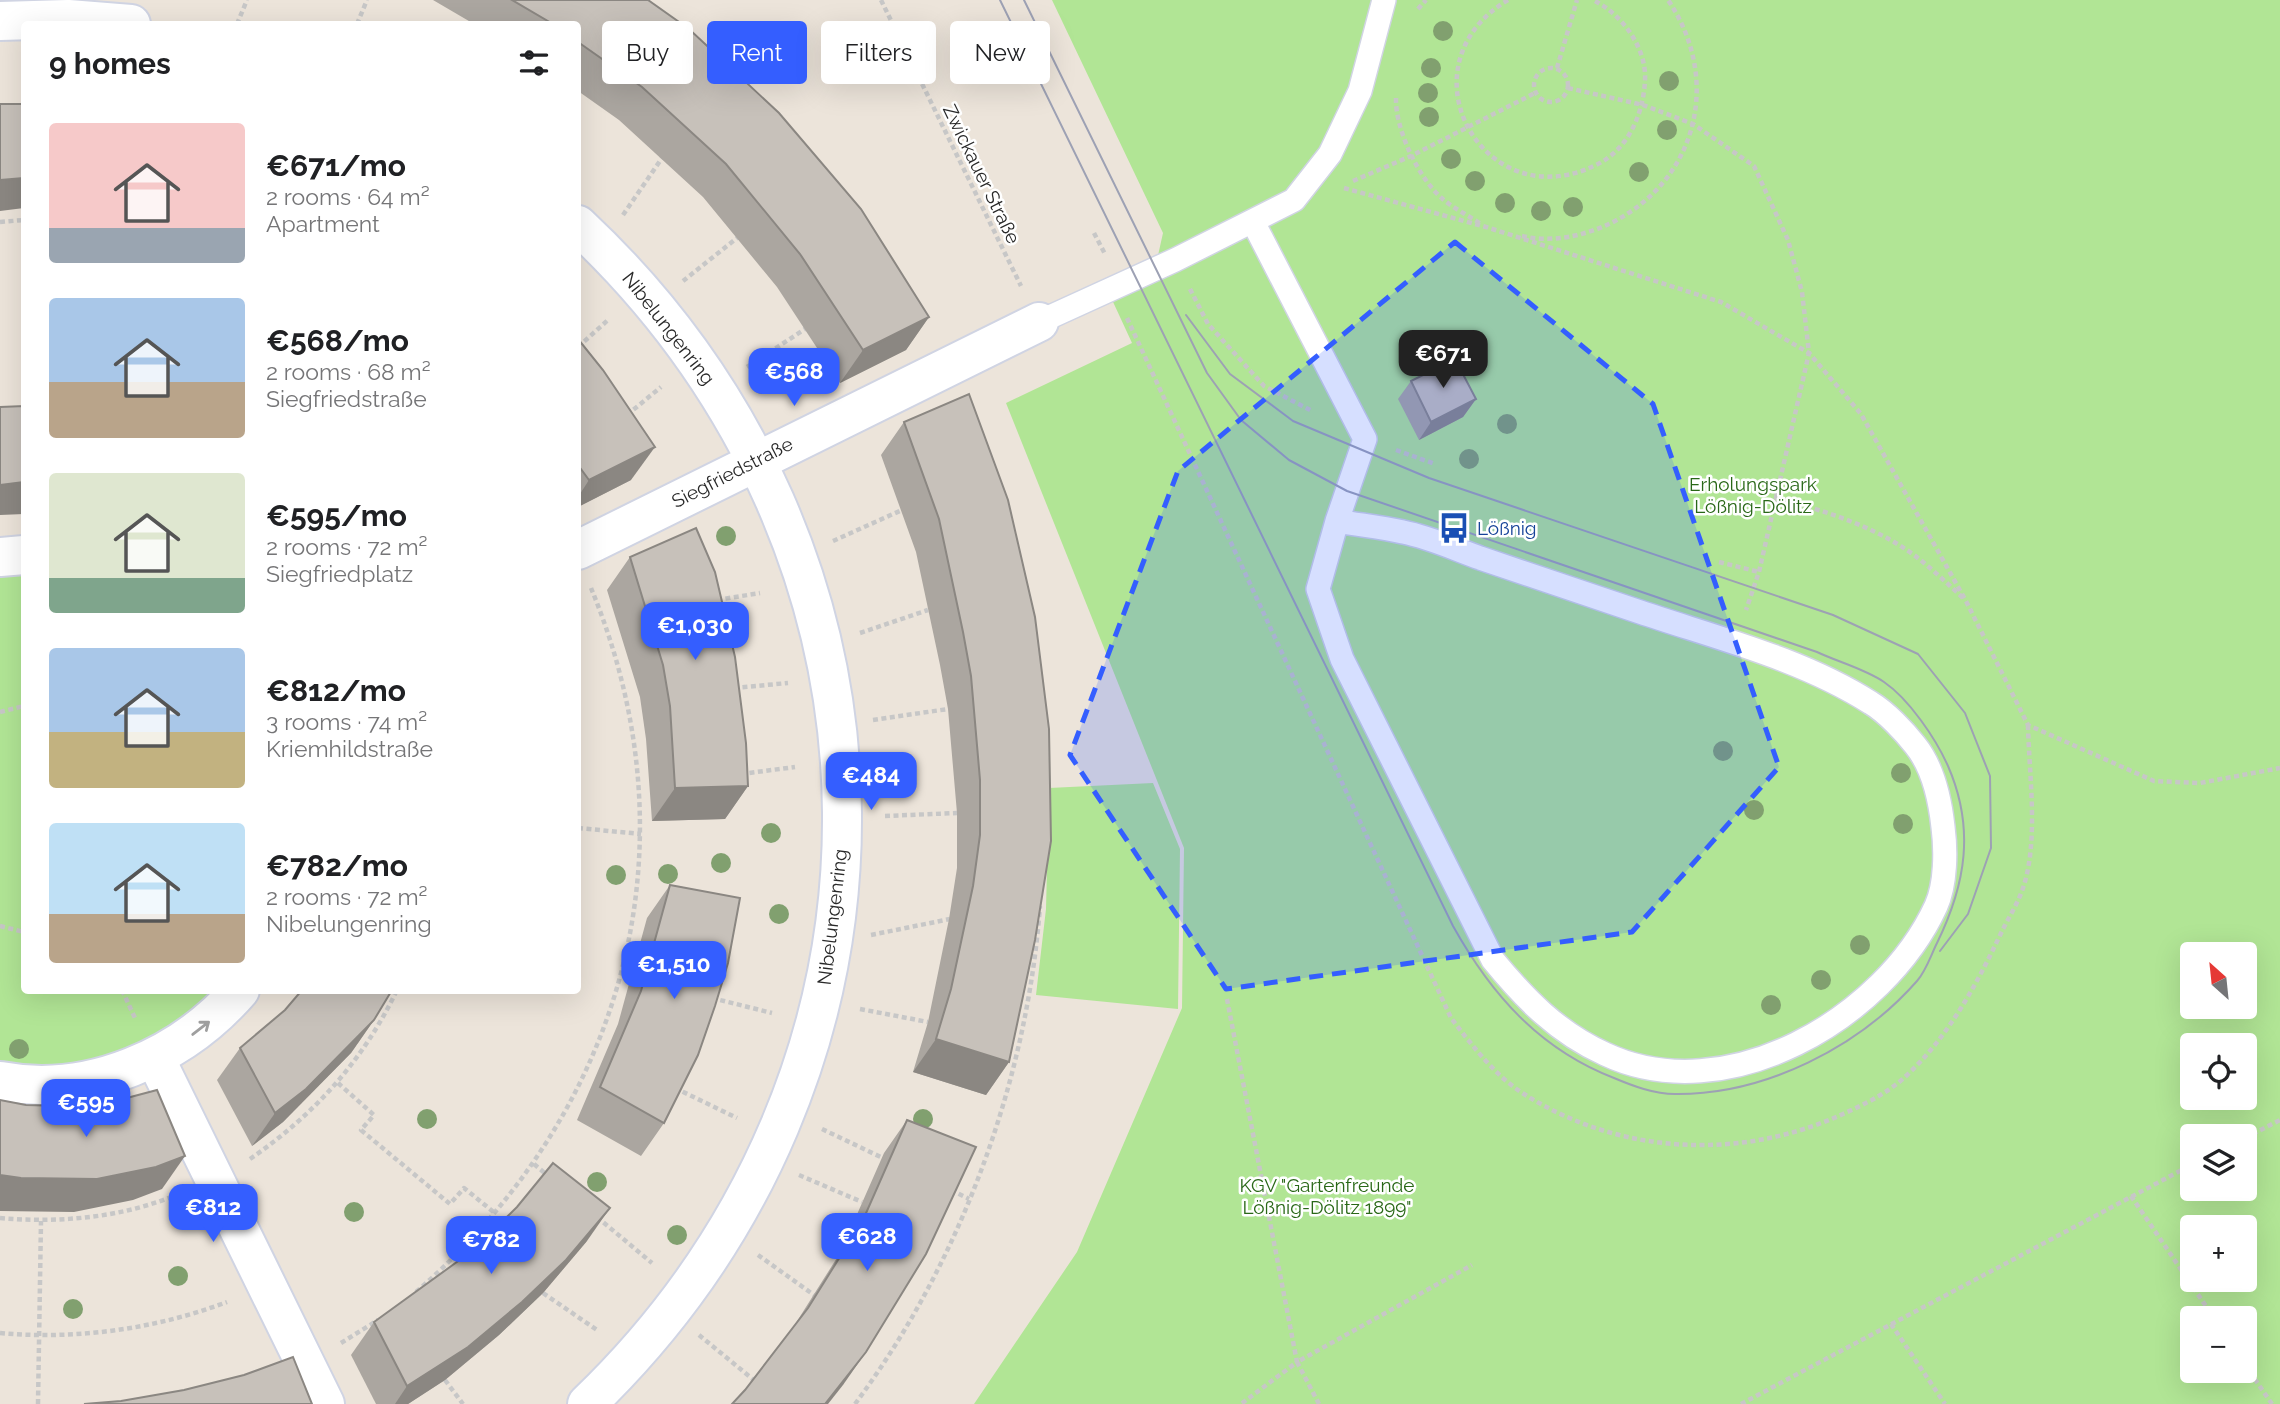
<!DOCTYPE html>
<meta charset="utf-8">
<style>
body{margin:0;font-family:Raleway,sans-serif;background:#f2f2f2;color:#202124;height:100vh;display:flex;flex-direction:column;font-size:26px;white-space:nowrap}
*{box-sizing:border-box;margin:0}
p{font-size:23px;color:#757577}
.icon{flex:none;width:38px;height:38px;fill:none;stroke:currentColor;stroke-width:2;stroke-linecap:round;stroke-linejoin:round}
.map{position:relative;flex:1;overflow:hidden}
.drawer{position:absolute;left:21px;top:21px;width:560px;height:973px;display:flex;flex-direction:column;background:#fff;border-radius:7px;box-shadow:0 7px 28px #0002}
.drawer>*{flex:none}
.top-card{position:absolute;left:602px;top:21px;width:665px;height:63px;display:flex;gap:14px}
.needle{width:46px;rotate:333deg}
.fabs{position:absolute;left:2180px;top:942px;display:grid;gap:14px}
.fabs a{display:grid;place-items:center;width:77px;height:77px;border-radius:7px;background:#fff;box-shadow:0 7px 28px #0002;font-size:35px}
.price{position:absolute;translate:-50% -60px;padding:0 16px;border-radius:14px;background:#345eff;color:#fff;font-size:23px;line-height:46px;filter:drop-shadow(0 2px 4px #0008)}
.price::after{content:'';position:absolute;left:50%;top:42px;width:21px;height:16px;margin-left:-10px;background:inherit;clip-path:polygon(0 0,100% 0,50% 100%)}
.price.current{background:#222;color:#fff}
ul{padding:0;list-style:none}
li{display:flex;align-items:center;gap:21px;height:175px;padding:0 28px}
li span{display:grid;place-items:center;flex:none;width:196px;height:140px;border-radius:7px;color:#555}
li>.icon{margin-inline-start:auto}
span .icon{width:84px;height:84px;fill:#fffc;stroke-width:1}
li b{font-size:30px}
h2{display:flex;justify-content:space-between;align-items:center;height:84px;padding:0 28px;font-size:30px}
.pill{padding:0 24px;border-radius:7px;background:#fff;box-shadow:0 7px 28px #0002;font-size:24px;line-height:63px}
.pill.current{background:#345eff;color:#fff}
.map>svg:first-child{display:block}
.green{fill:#b1e595;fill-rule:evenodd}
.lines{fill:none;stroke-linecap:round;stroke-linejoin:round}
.lane-casing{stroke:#d0d4e3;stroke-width:26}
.street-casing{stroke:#d0d4e3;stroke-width:42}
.path{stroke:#c7c7c7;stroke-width:4.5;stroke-dasharray:5 3.5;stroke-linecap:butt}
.lane{stroke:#fff;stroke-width:23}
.street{stroke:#fff;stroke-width:38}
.tram{stroke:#9da1b4;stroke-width:2}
.tree{fill:#81a06f}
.wall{fill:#aba6a0}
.shaded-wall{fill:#8b8782}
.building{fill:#c7c1ba;stroke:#8b8782;stroke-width:2}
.oneway{stroke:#9f9f9f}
.marked{fill:#345eff;fill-opacity:0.2;stroke:#345eff;stroke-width:5;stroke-dasharray:14 9;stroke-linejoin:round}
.labels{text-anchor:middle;stroke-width:5;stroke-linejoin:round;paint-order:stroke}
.street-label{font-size:19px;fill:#292929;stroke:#fff}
.park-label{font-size:19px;fill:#296817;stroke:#fff}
.transit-label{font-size:19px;fill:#164399;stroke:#fff;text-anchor:start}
</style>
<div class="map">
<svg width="2280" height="1404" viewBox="0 0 2280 1404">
<rect width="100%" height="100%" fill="#ece4da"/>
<!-- green -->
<g class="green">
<path d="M1052,0h1228v1404h-1306l103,-152 105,-244 2,-160 -178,-445 126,-60 -24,-52 47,-22 8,-36zM2193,954h52v52h-52zM2193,1045h52v52h-52zM2193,1136h52v52h-52zM2193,1227h52v52h-52zM2193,1318h52v52h-52z"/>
<path d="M24,574v416l198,1 -38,33 -93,40 -91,2v-489z"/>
<path d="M1153,783l27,66 -2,160 -142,-14 10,-86 3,-121z"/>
</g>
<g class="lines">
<defs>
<g id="lane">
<path d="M1253,222l112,217 -28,82 -19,68 24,70 151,301c32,39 65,73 112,94 121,57 279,-35 331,-148 10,-22 10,-56 7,-79 -3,-28 -10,-60 -28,-82 -11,-14 -29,-33 -44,-42 -69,-44 -154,-65 -231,-91 -54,-18 -107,-36 -160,-54 -25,-9 -51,-21 -77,-26 -22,-5 -44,-7 -66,-11"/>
<path d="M1039,322l136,-62 119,-60 36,-46 30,-63 24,-91"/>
</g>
<g id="street">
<path d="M0,21l68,-2 63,5"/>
<path d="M578,225c348,326 353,848 9,1179"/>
<path d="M578,550l461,-228"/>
<path d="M0,557l24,-2"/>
<path d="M155,1058l170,346"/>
<path d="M0,1081c89,17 182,-24 240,-91"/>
</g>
</defs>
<!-- lane casing -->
<use href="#lane" class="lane-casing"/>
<!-- street casing -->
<use href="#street" class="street-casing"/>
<!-- path -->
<g class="path">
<path d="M881,0l140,286"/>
<path d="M1508,0c-111,66 -24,222 90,164 31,-16 45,-50 47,-83 2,-33 -23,-67 -52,-81"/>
<path d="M1418,9l8,-9"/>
<path d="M237,24l10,-24"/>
<path d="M357,24l10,-24"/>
<circle cx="1551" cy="85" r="17"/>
<path d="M1557,68l20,-68"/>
<path d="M1568,88l75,17 50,19 61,42 34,74 14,52 7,61 -50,219 -13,38"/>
<path d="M1396,98c-1,31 23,82 48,102 11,9 25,16 37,24"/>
<path d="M1353,181l58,-25 124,-63"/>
<path d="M1344,188l142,39 235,75 88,51 52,61 105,187 62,124 126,56 46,2 80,-15"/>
<path d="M623,215l39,-57"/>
<path d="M0,222l24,-2"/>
<path d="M1094,233l11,21"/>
<path d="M1522,236c29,7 62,0 89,-13 87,-43 111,-144 57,-223"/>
<path d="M683,281l54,-43"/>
<path d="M1190,289l18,35 56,62 48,25"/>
<path d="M1127,318l324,700c21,27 44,58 73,76 96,61 216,67 319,20 22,-10 45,-21 63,-38 43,-40 71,-92 96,-145 7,-14 16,-28 21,-43 16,-47 6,-113 5,-163"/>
<path d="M578,347l30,-27"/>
<path d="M747,367l58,-38"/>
<path d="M627,415l34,-28"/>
<path d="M1396,450l39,14"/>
<path d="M1774,497c47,13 99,28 140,58 17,13 33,28 49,43"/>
<path d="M833,541l69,-31"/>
<path d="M1719,562l40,10"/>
<path d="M717,600l43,-7"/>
<path d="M860,633l68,-23"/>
<path d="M734,688l54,-5"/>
<path d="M0,712l24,-6"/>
<path d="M873,720l75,-11"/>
<path d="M741,774l54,-7"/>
<path d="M885,816l72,-3"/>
<path d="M578,828l63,6"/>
<path d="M0,926l24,6"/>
<path d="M871,935l79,-16"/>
<path d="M122,990l13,28"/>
<path d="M712,998l60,15"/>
<path d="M1227,999l70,363 -56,42"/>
<path d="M860,1009l68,13"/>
<path d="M338,1083l36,32 -13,15 89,74 14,-16 32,26"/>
<path d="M675,1088l62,30"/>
<path d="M822,1129l65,31"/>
<path d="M2245,1138l35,-18"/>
<path d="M250,1159c64,-44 113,-98 147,-169"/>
<path d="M534,1164l13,11"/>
<path d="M799,1175l63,27"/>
<path d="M951,1190l18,9"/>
<path d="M2131,1196l83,122"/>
<path d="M597,1217l55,46"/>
<path d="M0,1218c59,5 121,0 176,-23"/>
<path d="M758,1255l56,40"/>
<path d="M416,1292c209,-181 282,-445 175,-704"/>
<path d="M543,1293l54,37"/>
<path d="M1891,1324l54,80"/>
<path d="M0,1333c76,7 156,-4 227,-31"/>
<path d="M699,1335l56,46"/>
<path d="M341,1343l37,-23"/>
<path d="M2245,1365l27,39"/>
<path d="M445,1380l18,24"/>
<path d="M38,1404l3,-183"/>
<path d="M855,1404c105,-141 172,-322 185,-498"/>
<path d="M1319,1404l-22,-42 175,-97"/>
<path d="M1741,1404l452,-240"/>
</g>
<!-- lane -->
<use href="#lane" class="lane"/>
<!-- street -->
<use href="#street" class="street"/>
<!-- tram -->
<g class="tram">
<path d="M1000,0l453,926c38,68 86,123 161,152 19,8 40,16 61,16 90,1 184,-47 242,-113 9,-10 14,-26 20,-38 29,-59 38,-115 11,-177 -12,-27 -39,-67 -64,-84 -19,-13 -46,-20 -67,-30l-470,-161 -58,-31 -48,-40 -34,-47 -183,-373"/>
<path d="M1186,315l44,59 63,47 136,57 404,137 85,39 47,59 25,63 1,72 -23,66 -28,37"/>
</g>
</g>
<!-- trees -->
<g class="tree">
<circle cx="1443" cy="31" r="10"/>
<circle cx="1431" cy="68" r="10"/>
<circle cx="1669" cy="81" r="10"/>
<circle cx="1428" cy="93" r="10"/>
<circle cx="1429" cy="117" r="10"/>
<circle cx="1667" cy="130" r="10"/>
<circle cx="1451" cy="159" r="10"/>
<circle cx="1639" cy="172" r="10"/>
<circle cx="1475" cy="181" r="10"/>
<circle cx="1505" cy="203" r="10"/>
<circle cx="1573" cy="207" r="10"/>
<circle cx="1541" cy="211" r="10"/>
<circle cx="762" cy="384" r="10"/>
<circle cx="1507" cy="424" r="10"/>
<circle cx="1469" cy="459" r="10"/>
<circle cx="726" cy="536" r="10"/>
<circle cx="1723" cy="751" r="10"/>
<circle cx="1901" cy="773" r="10"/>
<circle cx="1754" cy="810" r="10"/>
<circle cx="1903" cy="824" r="10"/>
<circle cx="771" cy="833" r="10"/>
<circle cx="721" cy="863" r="10"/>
<circle cx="668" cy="874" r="10"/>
<circle cx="616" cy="875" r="10"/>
<circle cx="779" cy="914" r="10"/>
<circle cx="1860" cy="945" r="10"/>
<circle cx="1821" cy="980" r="10"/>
<circle cx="1771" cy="1005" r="10"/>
<circle cx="19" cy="1049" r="10"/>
<circle cx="427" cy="1119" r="10"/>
<circle cx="923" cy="1119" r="10"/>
<circle cx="597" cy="1182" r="10"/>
<circle cx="354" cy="1212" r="10"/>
<circle cx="677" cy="1235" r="10"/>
<circle cx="178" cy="1276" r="10"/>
<circle cx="73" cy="1309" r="10"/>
</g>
<!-- wall -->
<g class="wall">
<path d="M433,0h215l281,317 -23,33 -66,33 -63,-96 -74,-90 -84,-77 -41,-29v-67h-104z"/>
<path d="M578,339l53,141 -53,27z"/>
<path d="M1411,381l65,18 -13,18 -44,23 -21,-41z"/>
<path d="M969,394l40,668 -23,33 -73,-23 15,-50 21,-103 8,-51v-55l-9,-104 -8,-44 -24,-113 -35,-97 23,-33z"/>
<path d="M630,557l118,229 -23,33 -73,2 -6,-82 -6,-42 -33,-107z"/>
<path d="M670,885l-6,238 -23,33 -64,-36 41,-96 29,-106z"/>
<path d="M285,1010l89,10 -23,33 -68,69 -31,24 -35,-66 23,-32z"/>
<path d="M907,1120l-64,265 -98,5 49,-64 46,-73 44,-100z"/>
<path d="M587,1241l-44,52 -44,42 -54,45 -37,24h-32l-25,-49 23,-33z"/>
</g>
<!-- shaded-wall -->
<g class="shaded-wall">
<path d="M24,178v30l-24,3v-31z"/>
<path d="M929,317l-23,33 -66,33 23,-33z"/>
<path d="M1476,399l-13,18 -44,23 12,-18z"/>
<path d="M655,447l-24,33 -53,27v-10l11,-17z"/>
<path d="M24,482v32l-24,1v-30z"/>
<path d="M748,786l-23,33 -73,2 23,-33z"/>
<path d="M374,1020l-23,33 -68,69 -31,24 23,-33z"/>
<path d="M936,1039l73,23 -23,33 -73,-23z"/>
<path d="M185,1156l-23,33 -29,11 -59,12 -74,-1v-36z"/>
<path d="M610,1208l-23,33 -44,52 -44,42 -54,45 -37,24h-13l12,-18z"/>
<path d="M866,1352l-23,33 -15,19h-3z"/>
</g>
<!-- building -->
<g class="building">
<path d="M512,0h136l41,29 90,84 82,96 68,108 -66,33 -63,-96 -74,-90 -84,-77 -64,-45v-18h-25z"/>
<path d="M0,104h24v74l-24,2z"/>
<path d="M578,339l25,31 52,77 -66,33 -11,-15z"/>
<path d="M1455,359l21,40 -45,23 -20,-41z"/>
<path d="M969,394l39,106 27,117 14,112 2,112 -16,99 -26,122 -73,-23 15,-50 22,-103 7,-51v-55l-9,-104 -8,-44 -24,-113 -35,-97z"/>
<path d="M24,406v76l-24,3v-78z"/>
<path d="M696,528l19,44 20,85 11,86 2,43 -73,2 -5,-82 -7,-41 -33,-108z"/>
<path d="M670,885l70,13 -12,65 -13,43 -17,49 -34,68 -64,-36 41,-96z"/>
<path d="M302,990h90l-18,30 -68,69 -31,24 -35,-65 45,-38z"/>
<path d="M157,1090l28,66 -29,11 -59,12 -76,-1 -21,-3v-75l26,5 37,1 45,-3z"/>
<path d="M907,1120l69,27 -50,107 -60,98 -41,52h-93l13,-14 63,-82 55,-88z"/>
<path d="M553,1163l57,45 -44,52 -44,42 -54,45 -61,39 -33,-64 98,-71 45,-44z"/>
<path d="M293,1357l19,47h-228l37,-3 63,-11 60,-15z"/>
</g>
<!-- one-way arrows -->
<defs><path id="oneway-shaft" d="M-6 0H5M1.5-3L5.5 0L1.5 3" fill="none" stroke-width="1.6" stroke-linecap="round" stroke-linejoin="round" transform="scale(1.75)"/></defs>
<use class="oneway" href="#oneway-shaft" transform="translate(201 1028) rotate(-38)"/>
<!-- marked area -->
<path class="marked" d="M1455,242l198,162 126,363 -147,165 -406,57 -156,-234 108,-284z"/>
<!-- icons -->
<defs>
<symbol id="bus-bare" viewBox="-9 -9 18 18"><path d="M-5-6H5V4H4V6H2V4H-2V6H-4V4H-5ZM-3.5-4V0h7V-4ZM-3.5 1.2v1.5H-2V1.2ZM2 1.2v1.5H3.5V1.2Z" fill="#1a4fb4" stroke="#fff" stroke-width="2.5" paint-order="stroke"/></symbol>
</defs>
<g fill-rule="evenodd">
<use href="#bus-bare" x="1432" y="506" width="44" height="44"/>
</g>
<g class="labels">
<!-- street labels -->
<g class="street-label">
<text transform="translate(982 174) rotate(64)" y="7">Zwickauer Straße</text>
<text transform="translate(669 328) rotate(52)" y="7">Nibelungenring</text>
<text transform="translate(732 472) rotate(-27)" y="7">Siegfriedstraße</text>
<text transform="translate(832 917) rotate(-83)" y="7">Nibelungenring</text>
</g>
<!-- park labels -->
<g class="park-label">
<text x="1753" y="491">Erholungspark<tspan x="1753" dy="22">Lößnig-Dölitz</tspan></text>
<text x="1327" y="1192">KGV "Gartenfreunde<tspan x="1327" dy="22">Lößnig-Dölitz 1899"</tspan></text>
</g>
<!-- transit labels -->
<g class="transit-label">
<text x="1477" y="535">Lößnig</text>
</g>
</g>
</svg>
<div class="fabs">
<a><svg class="needle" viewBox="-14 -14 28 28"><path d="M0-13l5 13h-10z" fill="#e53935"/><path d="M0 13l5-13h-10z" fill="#757577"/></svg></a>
<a><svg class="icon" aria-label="locate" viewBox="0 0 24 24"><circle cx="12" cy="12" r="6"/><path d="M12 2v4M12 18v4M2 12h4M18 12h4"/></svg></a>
<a><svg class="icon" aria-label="layers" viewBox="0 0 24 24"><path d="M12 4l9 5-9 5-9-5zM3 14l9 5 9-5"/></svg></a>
<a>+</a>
<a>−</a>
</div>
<b class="price current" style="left:1443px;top:390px">€671</b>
<b class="price" style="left:794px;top:408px">€568</b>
<b class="price" style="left:695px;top:662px">€1,030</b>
<b class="price" style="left:871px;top:812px">€484</b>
<b class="price" style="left:674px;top:1001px">€1,510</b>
<b class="price" style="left:86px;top:1139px">€595</b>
<b class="price" style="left:213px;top:1244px">€812</b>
<b class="price" style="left:867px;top:1273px">€628</b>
<b class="price" style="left:491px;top:1276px">€782</b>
<div class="top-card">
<a class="pill">Buy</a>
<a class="pill current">Rent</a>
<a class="pill">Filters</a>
<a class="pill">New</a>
</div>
<section class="drawer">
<h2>9 homes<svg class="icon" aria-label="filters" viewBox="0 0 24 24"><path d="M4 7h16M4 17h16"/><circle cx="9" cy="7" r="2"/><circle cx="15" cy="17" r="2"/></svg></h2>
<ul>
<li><span style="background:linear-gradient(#f6c9c9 75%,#9aa5b1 0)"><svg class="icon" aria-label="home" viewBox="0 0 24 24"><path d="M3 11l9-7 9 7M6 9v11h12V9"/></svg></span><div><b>€671/mo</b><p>2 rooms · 64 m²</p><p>Apartment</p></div></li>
<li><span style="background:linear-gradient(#a9c7e8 60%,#b9a48a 0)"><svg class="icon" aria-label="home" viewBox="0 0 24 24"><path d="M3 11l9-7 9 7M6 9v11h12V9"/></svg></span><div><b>€568/mo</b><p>2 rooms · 68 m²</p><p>Siegfriedstraße</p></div></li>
<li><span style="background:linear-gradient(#dfe7d0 75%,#7fa58c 0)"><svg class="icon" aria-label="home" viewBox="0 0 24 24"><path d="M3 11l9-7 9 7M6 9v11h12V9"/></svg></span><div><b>€595/mo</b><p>2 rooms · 72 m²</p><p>Siegfriedplatz</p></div></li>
<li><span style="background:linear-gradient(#a9c7e8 60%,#c2b280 0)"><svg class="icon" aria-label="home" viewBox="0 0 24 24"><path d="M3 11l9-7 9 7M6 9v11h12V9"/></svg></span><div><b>€812/mo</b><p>3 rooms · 74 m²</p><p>Kriemhildstraße</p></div></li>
<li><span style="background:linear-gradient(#bfe0f5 65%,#b9a48a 0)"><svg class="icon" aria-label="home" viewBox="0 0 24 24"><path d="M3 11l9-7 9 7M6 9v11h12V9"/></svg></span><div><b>€782/mo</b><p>2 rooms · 72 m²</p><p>Nibelungenring</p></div></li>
</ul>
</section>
</div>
